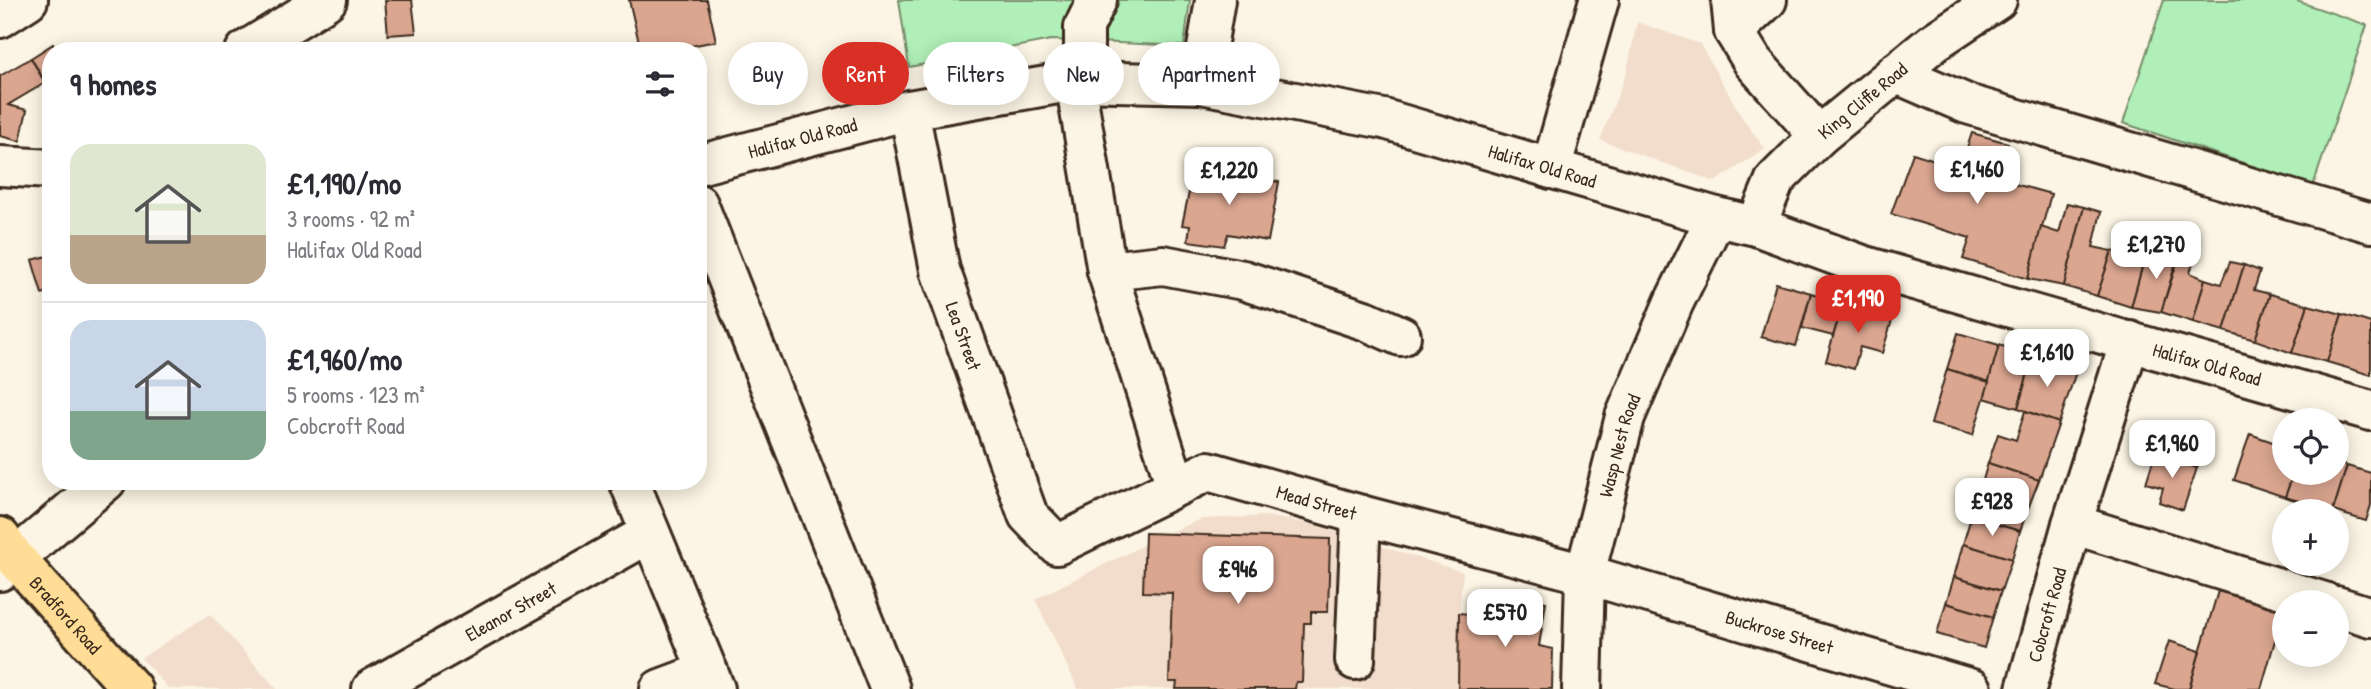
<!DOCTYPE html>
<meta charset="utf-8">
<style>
body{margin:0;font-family:"Patrick Hand",sans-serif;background:#f7f7f7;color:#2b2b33;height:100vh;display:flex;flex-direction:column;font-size:26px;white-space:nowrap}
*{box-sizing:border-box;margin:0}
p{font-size:23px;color:#7c7c81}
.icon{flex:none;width:38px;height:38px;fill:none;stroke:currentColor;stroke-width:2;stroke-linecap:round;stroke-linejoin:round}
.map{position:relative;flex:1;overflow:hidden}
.panel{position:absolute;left:42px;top:42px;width:665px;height:448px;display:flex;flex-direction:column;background:#fff;border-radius:28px;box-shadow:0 4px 18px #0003}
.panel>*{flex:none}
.guide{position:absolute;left:728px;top:42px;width:665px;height:63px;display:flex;gap:14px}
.fabs{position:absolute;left:2272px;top:408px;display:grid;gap:14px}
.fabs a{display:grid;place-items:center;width:77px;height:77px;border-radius:50%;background:#fff;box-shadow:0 4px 18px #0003;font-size:35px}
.price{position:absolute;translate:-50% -60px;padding:0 16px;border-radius:14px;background:#fff;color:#222;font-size:23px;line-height:46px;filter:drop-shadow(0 2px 4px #0008)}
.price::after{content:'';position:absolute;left:50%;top:42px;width:21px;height:16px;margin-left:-10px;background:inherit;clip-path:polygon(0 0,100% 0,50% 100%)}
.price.on{background:#d93025;color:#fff}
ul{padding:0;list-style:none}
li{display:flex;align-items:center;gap:21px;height:175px;padding:0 28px}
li+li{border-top:2px solid #e1e1e2}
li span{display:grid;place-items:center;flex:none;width:196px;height:140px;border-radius:21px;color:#555}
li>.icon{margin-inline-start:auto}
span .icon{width:84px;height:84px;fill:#fffc;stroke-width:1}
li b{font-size:30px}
h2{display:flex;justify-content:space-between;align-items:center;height:84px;padding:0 28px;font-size:30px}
.chip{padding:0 24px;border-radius:32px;background:#fff;box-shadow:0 4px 18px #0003;font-size:24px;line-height:63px}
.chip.on{background:#d93025;color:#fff}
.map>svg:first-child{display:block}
.built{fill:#f2ddcc}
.green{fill:#b0efb7;stroke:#768c6a;stroke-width:2}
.building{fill:#dba690;stroke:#3b2a1e;stroke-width:2}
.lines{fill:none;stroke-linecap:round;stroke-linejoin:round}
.minor-casing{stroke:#3b2a1e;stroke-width:44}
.major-casing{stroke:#3b2a1e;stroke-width:44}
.minor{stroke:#fcf5e5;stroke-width:38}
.major{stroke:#ffdd96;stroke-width:38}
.labels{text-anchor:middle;stroke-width:6;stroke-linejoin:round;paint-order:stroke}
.street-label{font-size:19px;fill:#3b2a1e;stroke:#fcf5e5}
</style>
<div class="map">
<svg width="2371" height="689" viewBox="0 0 2371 689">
<rect width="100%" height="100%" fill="#fcf5e5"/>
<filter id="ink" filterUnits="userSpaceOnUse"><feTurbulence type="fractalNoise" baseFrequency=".0143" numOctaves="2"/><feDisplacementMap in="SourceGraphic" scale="14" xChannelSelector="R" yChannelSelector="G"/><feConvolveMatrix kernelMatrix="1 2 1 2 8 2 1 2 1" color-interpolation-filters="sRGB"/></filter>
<g filter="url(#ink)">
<!-- built -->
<g class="built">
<path d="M1637,22l63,22 42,73 23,32 -50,33 -115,-42 27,-69z"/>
<path d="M1265,516l47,8 151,48 -4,41 -1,76h-380l-43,-90 135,-67 32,-13z"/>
<path d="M210,614l67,75h-108l-28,-31z"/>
</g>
<!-- green -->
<g class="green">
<path d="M899,0h291l-6,46 -133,-6 -142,27z"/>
<path d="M2164,0h130l73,25 -54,161 -190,-63z"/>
</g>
<!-- building -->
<g class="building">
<path d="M385,0h27l4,33 -28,2z"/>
<path d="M629,0h78l9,41 -50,10h-25z"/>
<path d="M53,44l4,7h-6v41l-20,-34z"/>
<path d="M31,58l14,25 -37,22 19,5 -7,31 -20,-5v-60z"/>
<path d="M1972,133l36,10 -12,36 55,15 -23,85 -65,-20 7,-21 -79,-24 22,-61 47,15z"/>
<path d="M1194,169l85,13 -11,59 -40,-7 -4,12 -36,-5 2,-15 -8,-1z"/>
<path d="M2067,203l17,4 -20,79 -36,-7 13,-52 18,6z"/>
<path d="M2084,207l17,5 -8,35 19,4 -15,45 -33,-10z"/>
<path d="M2185,238l14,5 -9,30 15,6 -12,43 -32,-10z"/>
<path d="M2164,244l16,5 -19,63 -30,-5 13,-47 13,3z"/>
<path d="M2112,251l32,9 -13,47 -34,-11z"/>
<path d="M51,255v36l-9,3 -10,-34z"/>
<path d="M2230,262l14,3 -20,66 -31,-9 12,-43 16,5z"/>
<path d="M2244,265l16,6 -6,19 16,4 -15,46 -31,-9z"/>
<path d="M1776,283l35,10 -15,53 -35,-9z"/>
<path d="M1811,293l32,10 -10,33 -31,-8z"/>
<path d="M2270,294l38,11 -16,48 -37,-13z"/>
<path d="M1843,303l50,14 -11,36 -22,-6 -6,22 -28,-8z"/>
<path d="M2308,305l34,9 -15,48 -35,-9z"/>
<path d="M2342,314l29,9v52l-44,-13z"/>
<path d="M1958,333l41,12 -10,37 -42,-13z"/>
<path d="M1999,345l34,11 -15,52 -34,-10z"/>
<path d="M2033,356l44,13 -18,54 -41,-15z"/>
<path d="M1947,369l42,13 -16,53 -42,-11z"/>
<path d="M2025,411l34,12 -20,57 -51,-17 10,-29 18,6z"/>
<path d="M2186,422l23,8 -12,38 -42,-14 10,-26 16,6z"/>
<path d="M2250,434l34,12v26h10l-9,25 -51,-17z"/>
<path d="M2155,454l42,14 -14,42 -24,-8 4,-14 -17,-5z"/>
<path d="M2336,462l11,4 -14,45 -48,-14 9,-25h42z"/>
<path d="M1988,463l51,17 -10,26 -49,-16z"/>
<path d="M2347,466l24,7v32l-5,16 -33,-10z"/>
<path d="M1980,490l49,16 -9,25 -49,-14z"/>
<path d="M1971,517l49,14 -8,28 -49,-15z"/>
<path d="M1145,533l185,6 -2,73h-17v11h-7l-2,59h-6l-1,7h-119l1,-7h-8l3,-89 -29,-1z"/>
<path d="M1963,544l49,15 -11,32 -47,-14z"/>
<path d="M1954,577l47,14 -8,26 -47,-14z"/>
<path d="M2218,591l66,18 -23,80h-72z"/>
<path d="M1507,594l39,8 -7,44 14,3 -1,40h-94l1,-76 43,4z"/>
<path d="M1946,603l47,14 -9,31 -47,-14z"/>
<path d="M2169,641l31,10 -11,38h-14l-20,-5z"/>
</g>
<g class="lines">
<defs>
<g id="minor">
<path d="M1731,0l3,31 19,31 66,74"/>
<path d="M0,18l28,-18"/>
<path d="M1734,31l33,-31"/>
<path d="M245,51l82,-51"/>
<path d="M1895,73l72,31 404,119"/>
<path d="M1084,80v-53l13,-27"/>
<path d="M1075,81l32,190 69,215"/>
<path d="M1201,84l14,-84"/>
<path id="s1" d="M909,110l31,160 88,245 29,30 151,-74 153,44 224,59 387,115"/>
<path id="s2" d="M698,165l211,-55 166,-29 126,3 183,35 332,98 40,9 109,40 506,145"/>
<path d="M0,166l51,3"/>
<path d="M1551,169l48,-169"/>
<path d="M698,204l192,485"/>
<path id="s3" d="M1756,226l19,-46 44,-44 115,-94 63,-42"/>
<path d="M1107,271l56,-6 80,15 124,41 34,15"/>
<path d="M629,481l86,208"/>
<path d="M2072,524l252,78"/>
<path d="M0,571l106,-90"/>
<path d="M2336,606l35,11"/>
<path d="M1355,660l6,-145"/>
<path id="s4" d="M372,689l278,-156"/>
<path d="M660,689l48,-18"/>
<path id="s5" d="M1582,689l3,-115 40,-157 49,-115 42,-85"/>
<path id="s6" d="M2026,689l46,-165 58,-183"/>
</g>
<g id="major">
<path id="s7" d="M0,537l15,21 117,131"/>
</g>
</defs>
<!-- minor casing -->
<use href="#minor" class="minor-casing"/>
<!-- major casing -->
<use href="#major" class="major-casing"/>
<!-- minor -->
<use href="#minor" class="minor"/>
<!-- major -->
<use href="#major" class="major"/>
</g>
</g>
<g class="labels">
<!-- street labels -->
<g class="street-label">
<text dy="7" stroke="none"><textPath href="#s3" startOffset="168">King Cliffe Road</textPath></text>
<text dy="7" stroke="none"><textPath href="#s2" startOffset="108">Halifax Old Road</textPath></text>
<text dy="7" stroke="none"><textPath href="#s2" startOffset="864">Halifax Old Road</textPath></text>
<text dy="7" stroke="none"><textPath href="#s1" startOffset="233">Lea Street</textPath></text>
<text dy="7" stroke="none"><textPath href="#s2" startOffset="1558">Halifax Old Road</textPath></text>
<text dy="7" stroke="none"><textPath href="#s5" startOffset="248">Wasp Nest Road</textPath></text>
<text dy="7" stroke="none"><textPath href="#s1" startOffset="746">Mead Street</textPath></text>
<text dy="7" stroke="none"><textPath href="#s4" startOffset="159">Eleanor Street</textPath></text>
<text dy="7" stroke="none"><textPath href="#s7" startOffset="102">Bradford Road</textPath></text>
<text dy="7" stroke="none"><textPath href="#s6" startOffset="77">Cobcroft Road</textPath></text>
<text dy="7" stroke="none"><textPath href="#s1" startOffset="1227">Buckrose Street</textPath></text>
</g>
</g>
</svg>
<div class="fabs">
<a><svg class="icon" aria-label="locate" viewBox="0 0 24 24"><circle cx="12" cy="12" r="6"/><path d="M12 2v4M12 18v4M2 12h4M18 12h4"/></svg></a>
<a>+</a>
<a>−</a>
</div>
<b class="price" style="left:1977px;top:206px">£1,460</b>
<b class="price" style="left:1229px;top:207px">£1,220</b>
<b class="price" style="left:2156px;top:281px">£1,270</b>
<b class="price on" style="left:1858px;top:335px">£1,190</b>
<b class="price" style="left:2047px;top:389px">£1,610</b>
<b class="price" style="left:2172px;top:480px">£1,960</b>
<b class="price" style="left:1992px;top:538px">£928</b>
<b class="price" style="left:1238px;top:606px">£946</b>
<b class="price" style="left:1505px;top:649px">£570</b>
<div class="guide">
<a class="chip">Buy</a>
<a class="chip on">Rent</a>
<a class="chip">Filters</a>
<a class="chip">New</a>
<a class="chip">Apartment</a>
</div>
<section class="panel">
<h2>9 homes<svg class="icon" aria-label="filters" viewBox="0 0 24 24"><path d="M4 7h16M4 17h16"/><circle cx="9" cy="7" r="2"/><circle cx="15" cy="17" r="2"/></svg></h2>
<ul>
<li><span style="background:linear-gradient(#dfe7d0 65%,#b9a48a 0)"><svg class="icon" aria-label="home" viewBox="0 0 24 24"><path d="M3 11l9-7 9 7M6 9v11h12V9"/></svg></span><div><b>£1,190/mo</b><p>3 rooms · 92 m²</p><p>Halifax Old Road</p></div></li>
<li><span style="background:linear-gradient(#c9d6e8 65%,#7fa58c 0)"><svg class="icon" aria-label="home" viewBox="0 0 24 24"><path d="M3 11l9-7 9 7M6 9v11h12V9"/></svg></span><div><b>£1,960/mo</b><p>5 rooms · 123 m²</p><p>Cobcroft Road</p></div></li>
</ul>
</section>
</div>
